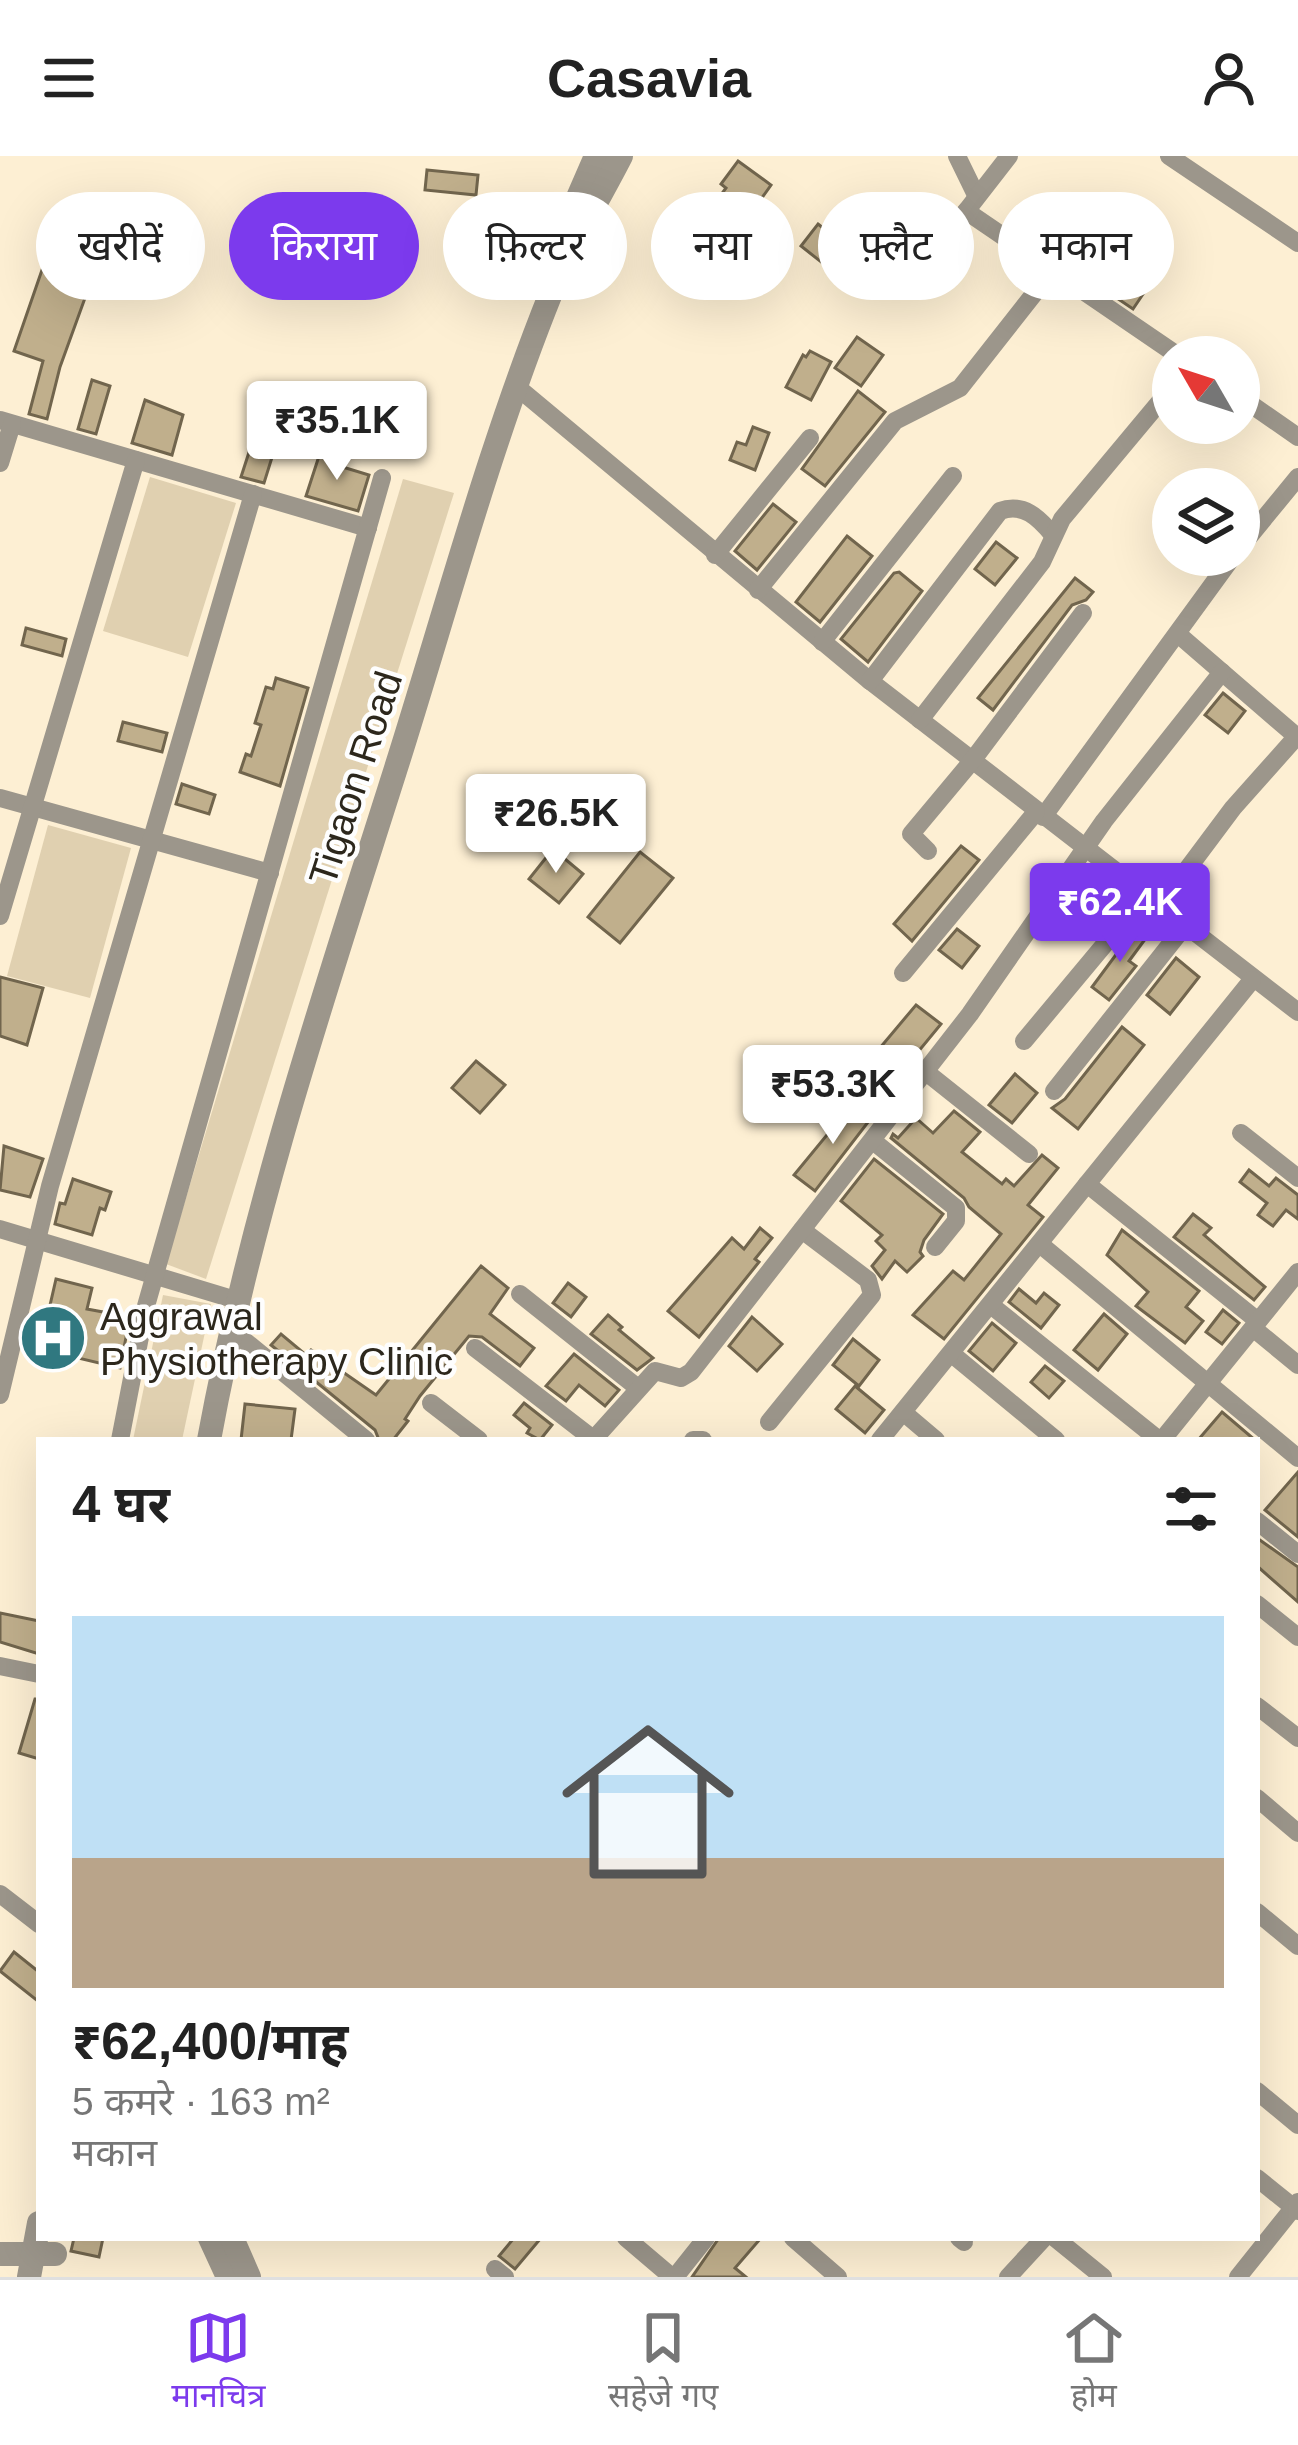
<!DOCTYPE html>
<html lang="hi">
<meta charset="utf-8">
<style>
body{margin:0;font-family:Arial,"Noto Sans Devanagari",sans-serif;background:#f2f2f2;color:#222;height:100vh;display:flex;flex-direction:column;font-size:45px;white-space:nowrap}
*{box-sizing:border-box;margin:0}
p{font-size:39px;color:#767676}
.icon{flex:none;width:66px;height:66px;fill:none;stroke:currentColor;stroke-width:2;stroke-linecap:round;stroke-linejoin:round}
.map{position:relative;flex:1;overflow:hidden}
.drawer{position:absolute;left:36px;top:1281px;width:1224px;height:804px;display:flex;flex-direction:column;background:#fff;border-radius:0px;box-shadow:0 12px 48px #0002}
.drawer>*{flex:none}
.banner{position:absolute;left:36px;top:36px;width:1227px;height:108px;display:flex;gap:24px}
.needle{width:78px;rotate:309deg}
.buttons{position:absolute;left:1152px;top:180px;display:grid;gap:24px}
.buttons a{display:grid;place-items:center;width:108px;height:108px;border-radius:50%;background:#fff;box-shadow:0 12px 48px #0002;font-size:60px}
.price{position:absolute;translate:-50% -102px;padding:0 27px;border-radius:12px;background:#fff;color:#222;font-size:39px;line-height:78px;filter:drop-shadow(0 3px 6px #0008)}
.price::after{content:'';position:absolute;left:50%;top:72px;width:36px;height:27px;margin-left:-18px;background:inherit;clip-path:polygon(0 0,100% 0,50% 100%)}
.price.current{background:#7c3aed;color:#fff}
ul{padding:0;list-style:none}
li{display:grid;align-content:center;gap:24px;height:636px;padding:0 36px}
li span{display:grid;place-items:center;height:372px;border-radius:0px;color:#555}
li>.icon{margin-inline-start:auto}
span .icon{width:216px;height:216px;fill:#fffc;stroke-width:1}
li b{font-size:51px}
h2{display:flex;justify-content:space-between;align-items:center;height:144px;padding:0 36px;font-size:51px}
.chip{padding:0 42px;border-radius:54px;background:#fff;box-shadow:0 12px 48px #0002;font-size:42px;line-height:108px}
.chip.current{background:#7c3aed;color:#fff}
header{display:flex;justify-content:space-between;align-items:center;height:156px;padding:0 36px;background:#fff;font-size:54px;font-weight:700}
.menu{display:flex;justify-content:space-around;align-items:center;height:168px;border-top:3px solid #e0e0e0;background:#fff;font-size:33px;color:#767676}
.menu a{display:grid;justify-items:center;gap:6px}
.menu .current{color:#7c3aed}
.map>svg:first-child{display:block}
.green{fill:#e0d0b0}
.building{fill:#c0af8c;stroke:#71654d;stroke-width:3}
.lines{fill:none;stroke-linecap:round;stroke-linejoin:round}
.minor{stroke:#9c968b;stroke-width:18}
.tertiary{stroke:#9c968b;stroke-width:24}
.labels{text-anchor:middle;stroke-width:9;stroke-linejoin:round;paint-order:stroke}
.street-label{font-size:39px;fill:#2c271c;stroke:#fefefe}
.poi-label{font-size:39px;fill:#2c271c;stroke:#fefefe;text-anchor:start}
</style>
<header><svg class="icon" aria-label="menu" viewBox="0 0 24 24"><path d="M4 6h16M4 12h16M4 18h16"/></svg>Casavia<svg class="icon" aria-label="person" viewBox="0 0 24 24"><circle cx="12" cy="8" r="4"/><path d="M4 21q1-7 8-7t8 7"/></svg></header>
<div class="map">
<svg width="1298" height="2121" viewBox="0 0 1298 2121">
<rect width="100%" height="100%" fill="#fdefd3"/>
<!-- green -->
<g class="green">
<path d="M150,321l86,26 -48,154 -85,-26z"/>
<path d="M403,323l51,14 -248,786 -40,-15z"/>
<path d="M48,669l83,23 -41,150 -83,-22z"/>
<path d="M163,1139l48,9 -29,136h-49z"/>
</g>
<!-- building -->
<g class="building">
<path d="M738,5l33,24 -29,41 -29,-20 13,-18 -5,-4z"/>
<path d="M427,14l51,5 -2,20 -51,-5z"/>
<path d="M818,68l24,19 -17,22 -24,-19z"/>
<path d="M299,82l83,31 -10,26 -83,-32z"/>
<path d="M1141,87l25,17 -33,49 -25,-17z"/>
<path d="M42,114l47,17 -29,80 -13,52 -18,-5 14,-53 -29,-10z"/>
<path d="M857,181l26,18 -22,31 -26,-18z"/>
<path d="M810,195l21,11 -20,38 -25,-13 17,-32 3,2z"/>
<path d="M92,224l18,6 -14,48 -18,-5z"/>
<path d="M858,235l27,21 -60,74 -23,-17z"/>
<path d="M145,244l38,15 -11,40 -40,-12z"/>
<path d="M753,271l16,6 -14,37 -25,-10 7,-18 9,3z"/>
<path d="M252,287l22,8 -10,32 -23,-6z"/>
<path d="M321,294l18,6 -3,9 33,10 -11,36 -52,-15z"/>
<path d="M773,348l23,18 -39,48 -22,-19z"/>
<path d="M847,380l25,20 -52,66 -24,-20z"/>
<path d="M996,386l21,16 -22,27 -20,-16z"/>
<path d="M899,416l23,19 -54,71 -27,-23 53,-66z"/>
<path d="M1075,422l18,14 -7,8 -14,5 -79,105 -15,-12z"/>
<path d="M26,472l40,11 -4,17 -40,-11z"/>
<path d="M276,522l32,10 -28,98 -40,-14 6,-18 5,2 10,-31 -6,-2 11,-36 7,2z"/>
<path d="M1223,537l22,18 -17,22 -23,-18z"/>
<path d="M123,566l44,11 -5,19 -44,-11z"/>
<path d="M182,628l33,11 -6,19 -33,-10z"/>
<path d="M961,690l18,14 -67,81 -18,-17z"/>
<path d="M553,693l30,25 -24,29 -30,-24z"/>
<path d="M640,696l33,26 -53,65 -32,-26z"/>
<path d="M1138,769l11,9 -20,27 7,5 -27,34 -17,-13z"/>
<path d="M957,773l22,17 -17,22 -23,-18z"/>
<path d="M1176,802l23,19 -29,37 -23,-19z"/>
<path d="M0,821l43,11 -16,57 -27,-9z"/>
<path d="M916,849l25,19 -37,45 -25,-20z"/>
<path d="M1122,871l22,18 -66,84 -26,-21 13,-9z"/>
<path d="M476,905l29,24 -25,28 -28,-25z"/>
<path d="M1015,918l22,19 -25,30 -23,-18z"/>
<path d="M854,946l18,15 -57,74 -21,-16z"/>
<path d="M954,955l26,21 -18,20 40,32 4,-5 8,7 28,-31 16,13 -30,37 15,12 -99,122 -31,-24 40,-44 11,9 37,-46 -32,-27 -5,-9 -73,-60 2,-4 5,4 18,-20 17,15z"/>
<path d="M4,990l39,13 -13,38 -30,-7z"/>
<path d="M874,1003l69,55 -19,26 -4,12 3,4 -16,16 -12,-11 -13,18 -10,-13 13,-16 -9,-9 6,-6 -41,-34z"/>
<path d="M1249,1014l20,16 7,-8 22,17v24l-12,-9 -13,16 -15,-11 9,-12 -27,-21z"/>
<path d="M73,1023l38,13 -6,18 -5,-2 -8,27 -37,-11 5,-21 5,1z"/>
<path d="M1193,1058l18,14 -7,7 61,52 -11,13 -80,-63z"/>
<path d="M760,1072l12,10 -17,21 4,3 -60,75 -31,-26 64,-73 12,11z"/>
<path d="M1122,1074l77,61 -13,16 17,14 -18,22 -49,-37 12,-14 -41,-37z"/>
<path d="M481,1110l27,22 -18,26 44,34 -14,18 -38,-29 -13,-1 -49,60 -15,23 3,2 -15,19h-14l-4,-10 -104,-85 10,-11 25,21 5,-5 65,45z"/>
<path d="M56,1123l36,9 -5,21 43,8 -10,51 -80,-19z"/>
<path d="M568,1127l18,14 -15,20 -18,-14z"/>
<path d="M1019,1133l17,14 8,-10 15,12 -18,23 -32,-26z"/>
<path d="M1223,1154l16,13 -17,21 -16,-12z"/>
<path d="M1104,1158l23,20 -29,36 -24,-20z"/>
<path d="M608,1159l14,12 -3,3 34,28 -16,12 -46,-36z"/>
<path d="M752,1161l30,27 -25,27 -28,-25z"/>
<path d="M992,1167l24,20 -23,28 -24,-20z"/>
<path d="M853,1183l26,21 -20,26 -26,-21z"/>
<path d="M574,1198l45,36 -14,16 -26,-21 -13,16 -20,-15z"/>
<path d="M1045,1210l19,15 -15,17 -18,-16z"/>
<path d="M855,1230l29,24 -19,23 -29,-24z"/>
<path d="M524,1247l28,22 -12,15 -13,-7 3,-5 -16,-13z"/>
<path d="M245,1248l50,5 -4,31h-50z"/>
<path d="M1222,1256l33,28h-57z"/>
<path d="M1298,1316v65l-33,-27z"/>
<path d="M1257,1382l41,29v35l-41,-36z"/>
<path d="M0,1457l39,8v33l-39,-12z"/>
<path d="M35,1543h4v60l-20,-6z"/>
<path d="M14,1796l25,20v30l-39,-31z"/>
<path d="M74,2082h29l-4,19 -28,-6z"/>
<path d="M514,2082h27l-26,31 -16,-13z"/>
<path d="M719,2082h42l-26,30 11,9h-54z"/>
</g>
<g class="lines">
<!-- minor -->
<g class="minor">
<path d="M957,0l19,39"/>
<path d="M1169,0l129,87"/>
<path d="M966,55l214,146"/>
<path d="M915,121l94,-121"/>
<path d="M517,231l353,294 428,331"/>
<path d="M1239,240l59,41"/>
<path d="M0,264l368,108"/>
<path d="M0,307l12,-39"/>
<path d="M1239,393l59,-72"/>
<path d="M715,399l95,-117"/>
<path d="M758,434l137,-169 65,-33 92,-117"/>
<path d="M1179,479l117,101"/>
<path d="M822,486l131,-166"/>
<path d="M870,525l130,-170c23,-9 39,7 53,24"/>
<path d="M920,564l122,-158 20,-43 111,-133"/>
<path d="M0,642l270,75"/>
<path d="M1043,661l191,-262"/>
<path d="M928,695l-17,-17 61,-73 111,-148"/>
<path d="M1159,751l74,-99 65,-73"/>
<path d="M0,760l136,-456"/>
<path d="M903,817l133,-161"/>
<path d="M1024,885l121,-145"/>
<path d="M926,916l103,82"/>
<path d="M1054,935l130,-164"/>
<path d="M1241,977l57,45"/>
<path d="M873,985l83,67v13l-21,26"/>
<path d="M1087,1028l171,137"/>
<path d="M0,1073l236,71"/>
<path d="M1041,1089l257,213"/>
<path d="M520,1138l118,94"/>
<path d="M992,1150l167,134"/>
<path d="M229,1172l137,112"/>
<path d="M1253,1172l45,37"/>
<path d="M475,1192l118,91"/>
<path d="M952,1198l104,86"/>
<path d="M0,1239l50,-209 203,-692"/>
<path d="M431,1247l48,37"/>
<path d="M903,1256l33,28"/>
<path d="M769,1266l103,-127 -4,-15 -66,-50"/>
<path d="M120,1284l26,-134 236,-828"/>
<path d="M593,1284l62,-69 26,7 10,-6 279,-358 134,-193 118,-149"/>
<path d="M693,1284h10"/>
<path d="M880,1284l372,-460"/>
<path d="M1162,1284l136,-168"/>
<path d="M1257,1365l41,33"/>
<path d="M1257,1448l41,33"/>
<path d="M0,1510l39,8"/>
<path d="M1257,1550l41,32"/>
<path d="M1257,1642l41,35"/>
<path d="M0,1738l39,30"/>
<path d="M1257,1756l41,34"/>
<path d="M1257,1935l41,34"/>
<path d="M1257,2022l41,33"/>
<path d="M626,2082l46,39"/>
<path d="M793,2082l45,39"/>
<path d="M959,2082l5,4"/>
<path d="M1055,2082l48,39"/>
<path d="M495,2113l10,8"/>
<path d="M675,2121l31,-39"/>
<path d="M1008,2121l36,-39"/>
<path d="M1238,2121l60,-75"/>
</g>
<!-- tertiary -->
<g class="tertiary">
<path d="M543,122l53,-122"/>
<path d="M209,1284c42,-229 117,-451 187,-672 50,-158 93,-321 155,-475 19,-47 47,-92 70,-137"/>
<path d="M210,2082l18,39"/>
<path d="M232,2082l17,39"/>
<path d="M0,2098h55"/>
<path d="M29,2121l10,-54"/>
</g>
</g>
<!-- icons -->
<defs>
<symbol id="hospital-disc" viewBox="-11 -11 22 22"><circle r="9.5" fill="#307880" stroke="#fefefe"/><path d="M-5-5h3v3.5h4V-5h3V5h-3V1.5h-4V5h-3Z" fill="#fff"/></symbol>
</defs>
<g fill-rule="evenodd">
<use href="#hospital-disc" x="15" y="1144" width="76" height="76"/>
</g>
<g class="labels">
<!-- street labels -->
<g class="street-label">
<text transform="translate(355 622) rotate(-72)" y="14">Tigaon Road</text>
</g>
<!-- poi labels -->
<g class="poi-label">
<text x="100" y="1174">Aggrawal<tspan x="100" dy="45">Physiotherapy Clinic</tspan></text>
</g>
</g>
</svg>
<div class="buttons">
<a><svg class="needle" viewBox="-14 -14 28 28"><path d="M0-13l5 13h-10z" fill="#e53935"/><path d="M0 13l5-13h-10z" fill="#767676"/></svg></a>
<a><svg class="icon" aria-label="layers" viewBox="0 0 24 24"><path d="M12 4l9 5-9 5-9-5zM3 14l9 5 9-5"/></svg></a>
</div>
<b class="price" style="left:337px;top:327px">₹35.1K</b>
<b class="price" style="left:556px;top:720px">₹26.5K</b>
<b class="price current" style="left:1120px;top:809px">₹62.4K</b>
<b class="price" style="left:833px;top:991px">₹53.3K</b>
<div class="banner">
<a class="chip">खरीदें</a>
<a class="chip current">किराया</a>
<a class="chip">फ़िल्टर</a>
<a class="chip">नया</a>
<a class="chip">फ़्लैट</a>
<a class="chip">मकान</a>
</div>
<section class="drawer">
<h2>4 घर<svg class="icon" aria-label="filters" viewBox="0 0 24 24"><path d="M4 7h16M4 17h16"/><circle cx="9" cy="7" r="2"/><circle cx="15" cy="17" r="2"/></svg></h2>
<ul>
<li><span style="background:linear-gradient(#bfe0f5 65%,#b9a48a 0)"><svg class="icon" aria-label="home" viewBox="0 0 24 24"><path d="M3 11l9-7 9 7M6 9v11h12V9"/></svg></span><div><b>₹62,400/माह</b><p>5 कमरे · 163 m²</p><p>मकान</p></div></li>
</ul>
</section>
</div>
<nav class="menu">
<a class="current"><svg class="icon" aria-label="map" viewBox="0 0 24 24"><path d="M3 6l6-2 6 2 6-2v14l-6 2-6-2-6 2zM9 4v14M15 6v14"/></svg>मानचित्र</a>
<a><svg class="icon" aria-label="saved" viewBox="0 0 24 24"><path d="M7 4h10v16l-5-4-5 4z"/></svg>सहेजे गए</a>
<a><svg class="icon" aria-label="home" viewBox="0 0 24 24"><path d="M3 11l9-7 9 7M6 9v11h12V9"/></svg>होम</a>
</nav>
